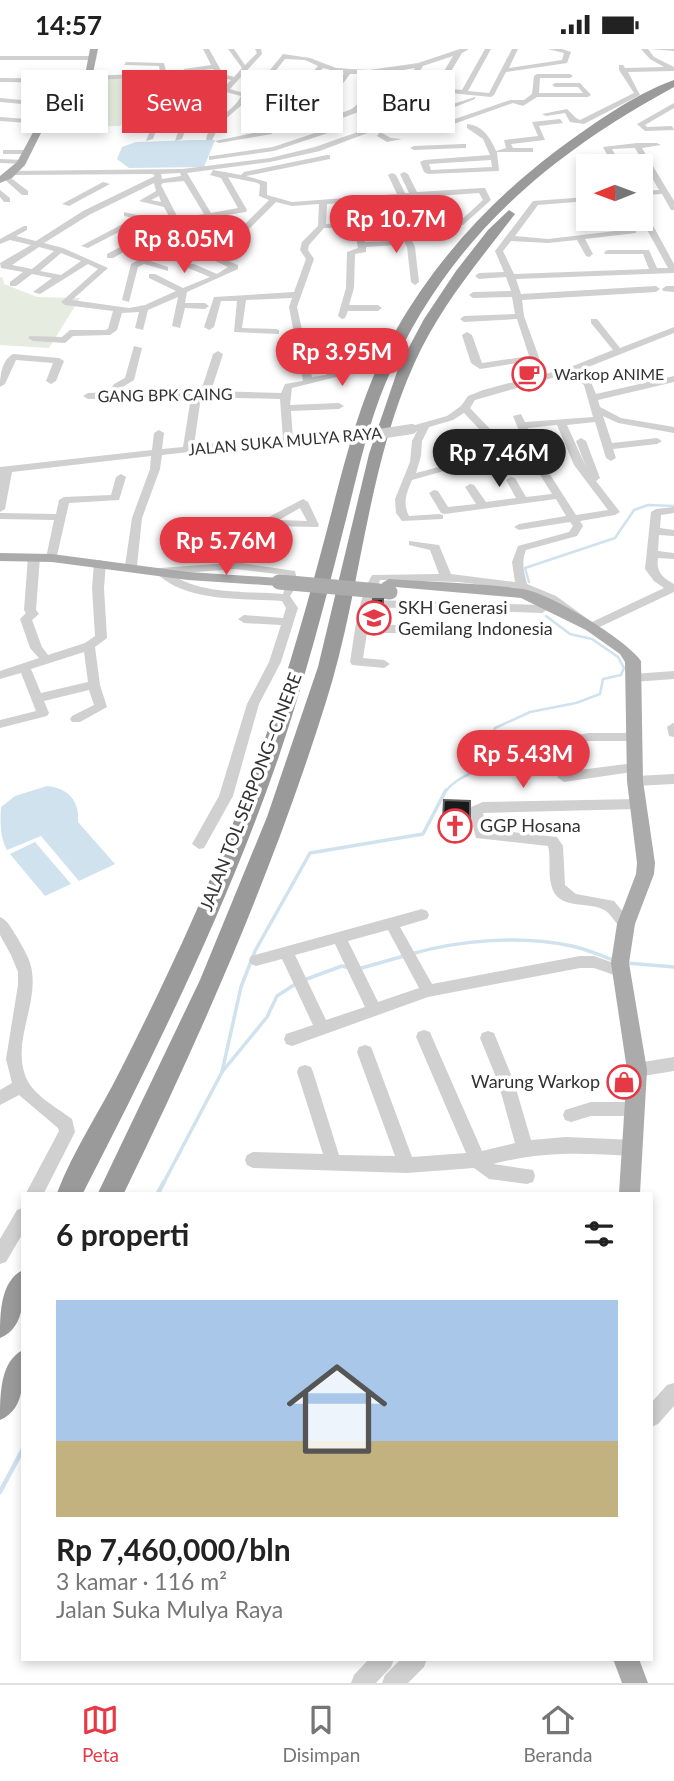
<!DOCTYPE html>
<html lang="id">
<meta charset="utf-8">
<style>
body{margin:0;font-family:Lato,sans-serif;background:#f6f6f6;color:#222;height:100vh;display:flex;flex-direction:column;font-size:26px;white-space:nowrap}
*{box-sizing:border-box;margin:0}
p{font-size:23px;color:#767676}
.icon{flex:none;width:38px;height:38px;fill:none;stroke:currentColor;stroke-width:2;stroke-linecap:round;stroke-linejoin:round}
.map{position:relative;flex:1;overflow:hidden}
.sheet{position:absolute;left:21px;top:1143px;width:632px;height:469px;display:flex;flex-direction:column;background:#fff;border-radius:0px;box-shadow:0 4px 10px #0003}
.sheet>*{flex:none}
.guide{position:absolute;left:21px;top:21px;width:634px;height:63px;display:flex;gap:14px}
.needle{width:46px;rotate:269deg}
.fabs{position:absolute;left:576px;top:105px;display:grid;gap:14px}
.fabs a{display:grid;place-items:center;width:77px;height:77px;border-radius:0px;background:#fff;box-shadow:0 4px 10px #0003;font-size:35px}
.price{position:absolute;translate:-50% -60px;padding:0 16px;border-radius:24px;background:#e63946;color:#fff;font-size:23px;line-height:46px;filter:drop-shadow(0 2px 4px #0008)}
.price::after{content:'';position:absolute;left:50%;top:42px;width:21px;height:16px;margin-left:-10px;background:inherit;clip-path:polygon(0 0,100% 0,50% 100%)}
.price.on{background:#222;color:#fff}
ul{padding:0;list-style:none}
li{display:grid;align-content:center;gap:14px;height:371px;padding:0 35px}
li+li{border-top:2px solid #e0e0e0}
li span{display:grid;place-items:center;height:217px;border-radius:0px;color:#555}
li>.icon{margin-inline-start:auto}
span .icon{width:126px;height:126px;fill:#fffc;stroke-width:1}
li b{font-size:30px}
h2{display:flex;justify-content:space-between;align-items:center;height:84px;padding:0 35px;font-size:30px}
.chip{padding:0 24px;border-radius:0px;background:#fff;box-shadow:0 4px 10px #0003;font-size:24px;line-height:63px}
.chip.on{background:#e63946;color:#fff}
.status{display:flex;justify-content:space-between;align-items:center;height:49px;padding:0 35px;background:#fff;direction:ltr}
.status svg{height:19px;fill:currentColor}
.tabs{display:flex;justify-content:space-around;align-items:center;height:98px;border-top:2px solid #e0e0e0;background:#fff;font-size:19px;color:#767676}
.tabs a{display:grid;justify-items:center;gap:4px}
.tabs .on{color:#e63946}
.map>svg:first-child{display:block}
.green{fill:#e6ecdf}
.water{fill:#cfe2ee}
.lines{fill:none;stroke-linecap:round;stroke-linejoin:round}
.stream-far2{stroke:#cfe2ee;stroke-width:2.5}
.stream-far1{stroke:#cfe2ee;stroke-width:3.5}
.stream{stroke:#cfe2ee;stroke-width:4.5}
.minor{fill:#d0d0d0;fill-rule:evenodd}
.major{fill:#ababab;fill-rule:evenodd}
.highway{fill:#9a9a9a;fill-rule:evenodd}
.minor-bridge{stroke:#d0d0d0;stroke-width:10}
.major-bridge{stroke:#ababab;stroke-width:15}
.wall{fill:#8c8c8c}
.building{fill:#1a1a1a;stroke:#5f5f5f;stroke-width:2}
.labels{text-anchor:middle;stroke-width:7;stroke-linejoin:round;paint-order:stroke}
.far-poi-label{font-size:16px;fill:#333;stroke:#fff;text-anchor:start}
.far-street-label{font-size:16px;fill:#333;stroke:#fff}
.poi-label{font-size:18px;fill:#333;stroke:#fff;text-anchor:start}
.street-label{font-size:18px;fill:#333;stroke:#fff}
</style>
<div class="status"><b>14:57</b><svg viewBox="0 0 49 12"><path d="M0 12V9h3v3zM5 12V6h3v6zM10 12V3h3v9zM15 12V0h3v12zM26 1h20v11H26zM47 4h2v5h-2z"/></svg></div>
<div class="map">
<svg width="674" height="1634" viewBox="0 0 674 1634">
<rect width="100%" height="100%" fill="#fff"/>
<!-- green -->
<g class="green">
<path d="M92,30h59l-12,18 19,3 -25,9 -1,7 -8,1 -3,9 -58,1v-8h-18z"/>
<path d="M0,228l3,1 1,6 33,13 43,1 -31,50 -49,-3z"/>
</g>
<!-- water -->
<g class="water">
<path d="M195,91h20l-11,27 -75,1 -12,-9 5,-12 14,-5z"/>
<path d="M47,737c21,2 33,15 31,36l37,42 -36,17 -38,-45 -34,14c-7,-12 -7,-29 -6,-43l14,-11z"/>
<path d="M35,793l36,42 -26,12 -35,-42z"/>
</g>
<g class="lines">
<!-- stream-far2 -->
<g class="stream-far2">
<path d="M529,533l-4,-14 90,-30 19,-28 14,-5 26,1"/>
<path d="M445,743c13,-17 32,-18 45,-33l-2,-15 7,-16 35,-16 46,-9 24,-9 3,-15 18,-4 3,-7 -6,-11 -26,-18 -22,-5 -24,-18"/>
</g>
<!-- stream-far1 -->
<g class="stream-far1">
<path d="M411,905c49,-14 110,-19 161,-8 14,3 27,9 41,14"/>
<path d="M627,914l47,4"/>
<path d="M358,920l46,-13"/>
<path d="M304,931l38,-14 8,2"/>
<path d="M222,1023l19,-85 14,-36 55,-98 113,-19 23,-44"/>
<path d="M163,1135l59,-112 45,-55 10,-21 20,-13"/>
</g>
<!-- stream -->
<g class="stream">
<path d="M158,1144l6,-11"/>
<path d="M0,1443l23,-43"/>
</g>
<!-- minor -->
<g class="minor">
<path d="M203,0h6l14,25 11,3 8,-9 -14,-19h6l11,16 12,-12 -2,-4h6l1,5 -32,35 17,5 -2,8 -25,22 -8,16h-6c3,-21 27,-27 35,-44l-15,-4 -36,25 -8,22 -7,2 9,-27 33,-22h-20l-35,22 -9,25 -7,2 11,-29 37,-23 29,-1 8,-8 -13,-3 -5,-8 -25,3 -2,3h-4l2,-6 27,-4z"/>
<path d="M460,0h9l-7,4 -21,35 21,2 23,-41h6l-23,42 21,2 23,-44h6l-9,19 53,-8 2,-7 -16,-4h14l9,3 -4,11 -61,9 -12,23 -3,2 -82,-8 -4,5 -65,25 -86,-7 -5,-5 13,-14 3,2 -9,13 59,5 29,-40 -21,-5 -31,35 -3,-2 4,-5 -42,-6v-2l5,-1 27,-33 27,4 26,10 33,2 49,-7zM453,7l-19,32 -23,-3 12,-19zM285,10l20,1 13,6 -22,26 -34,-4zM415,19l-15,24 -36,13 20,-32zM350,25h27c-18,28 -18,42 -56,39z"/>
<path d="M641,0h7l6,8 20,10v4l-46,1 12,23 -56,29 -14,-2 -5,-9 -19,3 -4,-2 25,-5 9,9 4,2 54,-27 -15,-23v-5h4l2,3 39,-1 -14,-8z"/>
<path d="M650,0h24v2z"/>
<path d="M0,7h94l3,2 -3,2h-94z"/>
<path d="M126,13l38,1 3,12 -3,2 -73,3 -3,3 -88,-1v-4l86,1 3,-3 71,-3 -1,-7 -35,-1z"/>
<path d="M537,25h33l3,2 -3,2h-30l-1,15h44l-5,-6h-23l-3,-2 3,-2h25l11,12 -3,2h-51l-14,9 -10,-3 -65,23 -78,6 -50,19 -50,11 -83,11 24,40 27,-5 -17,-30 -11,-3 3,-5 28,5 3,-3 83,-17h3v4l-84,17 21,6v13l25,7 105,-8 -9,-19 4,-2 4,2 9,18h4l-9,-19 4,-2 4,2 9,18 65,-4h3l6,12 -28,25h-3v-4l23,-21 -4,-7 -152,11 -1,20 41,-2 -9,-9h-20l-1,-2 4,-2h22l12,12 20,-3 4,-3 44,-3 4,2 -4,2 -41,3 4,9h19l17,-5 4,2 -21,7h-17l7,15 4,35 -4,3 -4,-3 -4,-35 -12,-24 -34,5 4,14 30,-1 4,2 -4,2 -29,2v5l-11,2 -1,34 -5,17h29l4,3 -4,3h-30l-3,7 -3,1 -4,-3 8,-28 1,-36 11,-4 -4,-20h-30l-15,17 -1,5 6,9 -17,48 7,32 70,2 5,3 -5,3 -69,-2 7,32 14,-2 -1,-10 5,-3 5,3 1,12 -44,11 -2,17 49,-2 5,3 -5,3 -48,2 2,28 47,-2 5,3 -1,2 -110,5 -72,8 -2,14 -18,49 -5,48 -6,3 -6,-3 7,-48 18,-49 1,-13 -139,16 -7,37 -5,3v-45l152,-17 2,-17 5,-3 5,3 -2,16 21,-2 8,-50 -103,2 -5,-3 5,-3 21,-1 5,-8 11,-6 9,-32 8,2 -8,32 -13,8 -2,4 82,-1 12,-37 5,-3 5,3 -12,37 70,2 4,-9 18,-3 -14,-74 3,-9 -46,2 -4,28 34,1 3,1v4l-45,-2 3,-31h-16l-7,26 -5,3 -5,-3 10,-30 80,-5 12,-33 -6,-9 2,-8 16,-16 1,-22 -27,2 -16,-4 -37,37 -1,3 6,3v4h-6l-15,10 15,6v4l-51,23 -2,11h20l4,3 -4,3 -20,-1 -5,20 -8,-2 6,-29 -30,13 -5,20 -8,-2 4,-16 -17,1 -5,17 -7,5 -37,1 -8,7 -32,-2 -5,-3 2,-2 32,1 8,-7h35l3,-1 5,-18 -48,-6 -4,-3 37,-33 -10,-5 -48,30 -7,-2 19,-14 -20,-4 -16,12h-6v-4l13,-10 -22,-4 -1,-5 31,-18 -21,-5 -10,4v-5l24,-13h3v4l-11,6 20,5 47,-30 72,-35 -2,-2 -139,1 -4,-2 1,-2 171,-2 88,-11 45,-11 54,-19 80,-7 -42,-18 2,-3 25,10 41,-13v2l-35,14 15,6 55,-19h14l8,-6 2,-18zM180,124l1,3 -19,3 -1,-5zM228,128l30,6 2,2 -1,11 10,4 -36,36 -4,7 3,3 -19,14 15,7 -11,7 -23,-10h-6v4l22,9 -27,11 -28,-14h-6v4l27,13 -31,14 -16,3 -57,-8 36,-32 -45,-20 -19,-5 45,-28 65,-32 2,8 -17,10 25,6 7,13 -3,2 -44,-10v4l10,2 -53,28 7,2 54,-28 20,5 -55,29v4h6l56,-31 17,8 -55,29 -9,36 7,2 9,-35 6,-3 24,7v-4l-18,-6 19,-10 22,9h6v-4l-22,-9 17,-9 19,9h6v-4l-12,-5 12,-16 -3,-5 32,-5 1,-2zM184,132l20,33 -26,4 -17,-33 2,-2zM159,147l2,6 -10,-2zM207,169l2,4 -11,13 -23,-11zM39,198l15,4 -22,18 -20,-4zM61,204l20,8 -20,14 -21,-4zM201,348l79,2 3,40 -89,6z"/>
<path d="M42,41l28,4 3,2 -3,2 -30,-5z"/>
<path d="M0,49l56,5 3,2 -3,2 -56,-5z"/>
<path d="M674,54v5l-29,17 2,2 25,-1 2,4 -29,1 -8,-7z"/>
<path d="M382,59l24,7 1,2 -4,2 -23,-8z"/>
<path d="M0,68l41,3 4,2 -4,2 -41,-3z"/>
<path d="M560,70l3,4 -24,3 6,14 -34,4 2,4h20v4h-36l2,19 -71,3 -4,-2 -4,-10 4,-2 66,-5 -7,-16 -16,-11v-4c15,1 24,14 29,27l10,-3 -2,-8 34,-4 -6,-14zM491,111l1,7 -61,3 -2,-6z"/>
<path d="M245,75l82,6 4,2 -57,19 -65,9v-4h3l61,-9 42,-14 -45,-3 2,4 -53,9 -4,-2 53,-11 -26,-2z"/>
<path d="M380,83l11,6 11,1 -15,3 -10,-6z"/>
<path d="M637,94h20l4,2 -19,3 32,53v9h-3l-9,-16 -22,1v-4l19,-1 -24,-42 -23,1 9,17h-8l-10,-19z"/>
<path d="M463,95h3v4l-52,2 -4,-2 4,-2z"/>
<path d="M6,101h22l4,2 -4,2h-25v-4z"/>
<path d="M0,110l23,1 4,2 -4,2 -23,-1z"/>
<path d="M7,126l21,16v4h-6l-18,-16 -1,-2z"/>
<path d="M103,133l7,2 -41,22 -7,-2z"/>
<path d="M0,141l10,8v4h-6l-4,-5z"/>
<path d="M588,148v4l-50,4 -23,31 33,3 85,-10h3v4l-51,6 8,15 -4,3 -3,-1 -9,-16 -29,3 -37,-2 -8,10 11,23 135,-5 -6,-15h-38l-1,-2 4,-2h41l8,18h11l-28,-51v-10l4,2 30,55v9l-158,6 5,15 117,-7 18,-1 4,3 -4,3 -134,8 2,16 21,58 23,-6 45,-18 -22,-27v-4h6l23,29 54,-21v6l-96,38 13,11 5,12 78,-18v6l-76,18 2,7 21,11 53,9v6l-56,-10 -15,-7 9,27 45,-5 5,3 -5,3 -44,5 3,9 -5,3 -5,-3 -11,-36 -28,3 19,42 -10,-26 5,-3 5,3 14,37 -4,3 24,31 -5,3 -35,6 3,5 -6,10 -51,14c-5,12 -2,22 1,34l29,12 36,26 72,-34 -10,-7 -9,-12 6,-57 5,-3 18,-2v6l-13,2 -1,13 14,2v6l-15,-1 -1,16 16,2v6l-16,-1c-2,14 4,19 16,26v8l-83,39 -43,-30 -25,-11 -64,-8 -79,-2 -7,20 169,5 6,4 -6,4 -171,-6 -3,18h56l6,4 -6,4h-57l-4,25 21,2 6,4 -6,4 -32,-3 -2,-3c5,-30 7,-60 22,-87l67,-1 -9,-24 -21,-5v-4l30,4 12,29 64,8 -3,-20 6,-16 51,-14 4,-6 -3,-4 -51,8 -5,-3 5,-3 47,-8 -10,-17 -111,15 -4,-1 -12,-20 5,-3 4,1 10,16 28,-3 -11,-17 5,-3 4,1 12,17 30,-4 -10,-18 5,-3 4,1 11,19 26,-3 -20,-32 -19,-46 8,-2 4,8 68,-5 -9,-32 -15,-12 -94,27 -5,8 42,44 -100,28c-5,12 -10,23 -3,36l30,-2 4,1v4l-41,2 -6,-8 -1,-14 15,-37 2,-21 5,-10h-9v-4l39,-11 14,-10 7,-10 15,-6 53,-14 -5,-15 -51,8 -9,-6 -9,-28 5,-3 5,3 10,28 47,-7 -12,-37 -53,3 -4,-3 4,-3 51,-2 -3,-17 -39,1 -4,-3 4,-3 38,-1 -5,-14 -27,2 -4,-3 4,-3 25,-1 -9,-21 38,-50zM464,364l36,38 -84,22 5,-17 1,-15 7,-14 24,-7zM557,376l17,40 34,45 -32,5 -34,-53 -14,-34z"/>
<path d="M666,237h8v6l-11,-1 -1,-2z"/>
<path d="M13,305l46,4 5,3 -8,20 -5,3 -5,-3 7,-18 -37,-3 -11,24 -5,3c0,-12 2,-27 13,-33z"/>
<path d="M121,425l5,3 -7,23 -50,3 -13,57h-8l-2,-2 8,-38 -54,-1v-6l56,1 3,-14 5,-3 47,-2 5,-18z"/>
<path d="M303,450l5,3 11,23 -1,2 -52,-1 -25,3v34l54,8 3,13 -8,12 8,12 -17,54 -22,42 -26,92 -29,52 -5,1 -7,-5 27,-48 28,-92 22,-42 12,-37 -37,-2 -6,-4 6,-4 39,3 3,-10 -4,-7c-41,-3 -97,2 -128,-30l6,-3 69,-5 3,-39 31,-4zM300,459l7,13 -28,-1zM235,520l51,6v9l-3,10c-36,-3 -82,1 -112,-20z"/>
<path d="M34,505l6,3 -4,53 3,4 -7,6 10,27 6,8 37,-12 10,-7 -3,-48 2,-25 6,-3 6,3 -2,25 3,50 -12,9 5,38 7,22 -27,15h-8l-2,-3 2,-3 22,-11 -5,-15 -45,11 5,12 -2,3 -47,12v-8l36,-9 -15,-38 -21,6v-8l39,-13 -9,-10 -10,-29 6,-6 -2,-3 4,-53zM84,603l4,30 -47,11 -10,-24z"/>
<path d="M674,622v8l-41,3 -6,-4 6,-4z"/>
<path d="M673,674h1v14l-5,-1 -2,-9z"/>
<path d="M589,684h45l6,4 -6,4h-45l-38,8 -6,-5 6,-5z"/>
<path d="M634,714l5,2 2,3 -2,3 -75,11 -7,-5 7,-5z"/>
<path d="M674,725v10l-39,2 -7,-5 7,-5z"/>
<path d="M637,750l7,5 -7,5 -154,4 4,16 70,8 6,9 2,39 11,9 38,7 19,23 -2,4c-13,4 -16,-10 -25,-17 -16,-11 -50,1 -55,-27 -3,-13 0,-26 -3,-38l-72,-8 -7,-27 2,-4 12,-5z"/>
<path d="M422,860l5,2 2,4 -2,4 -27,8 32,57 148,-28h14l31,11 2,4 -2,4 -5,2 -26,-9h-14l-152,29 -136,49 -6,-2 -2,-5 2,-5 27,-9 -31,-66 -26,7 -5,-2 -2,-4 2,-4zM388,881l31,58 -41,14 -30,-61zM335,895l30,63 -39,13 -31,-65z"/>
<path d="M0,868c8,3 12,13 17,20 6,11 14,23 15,35 5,34 -19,69 -7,103 6,19 31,32 47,44l3,13 -31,61h-18l33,-62 -1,-3 -39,-33 -19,10v-15l12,-7 -6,-24 12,-74v-13l-7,-17 -11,-20z"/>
<path d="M424,981l6,2 2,5 50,114 33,-8 -17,-61 -18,-44 2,-5 6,-2 6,2 20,49 17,58 35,-3 68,3 6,3 2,5 -2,5 -6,3c-51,-3 -91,-5 -141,8l40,6 2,6 -2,6 -6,2 -38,-5 -15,-11 -67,5 -154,-5 -6,-3 -2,-5 2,-5 6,-3 70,2 -26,-82 2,-5 6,-2 6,2 2,5 26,83 56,1 -38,-104 2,-5 6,-2 6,2 2,5 39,105 54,-4 -50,-116 2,-5z"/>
<path d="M674,1008v14l-37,6 -6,-2 -2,-5 2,-5 6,-2z"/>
<path d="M591,1053h44l6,2 2,5 -2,5 -6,2h-44l-20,6 -6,-2 -2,-5 2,-5z"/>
<path d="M23,1159v25l-17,29 -6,2v-25l17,-29z"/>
<path d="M674,1334v23l-16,18 -7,3v-24l16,-18z"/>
<path d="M369,1610h25l-3,8 -15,16h-25l3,-8z"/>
<path d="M401,1610h26l-3,8 -16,16h-26l3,-8z"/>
</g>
<!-- major -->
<g class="major">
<path d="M90,0h8l-7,34 -42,34 -24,48 -13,13 -12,5v-7l17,-14 26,-48 41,-34z"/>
<path d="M0,504l52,1 136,18 91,6 7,4 -7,4 -91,-6 -136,-18 -52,-1z"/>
<path d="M389,530c44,3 90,4 134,10 26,4 103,50 118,72l2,120 12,82 -1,11 -19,50 -6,39 18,107 -7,123h-21l8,-123 -16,-107 6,-39 19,-50 1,-11 -10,-82 -2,-119 -5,-8 -34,-24 -65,-32 -137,-12 -2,-3z"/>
<path d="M613,1610h26l9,24h-26z"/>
</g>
<!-- highway -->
<g class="highway">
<path d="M674,31v7c-129,70 -230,157 -288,295 -20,47 -30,99 -43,149 -19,76 -39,151 -64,225 -52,151 -123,295 -196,437h-26c16,-42 43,-82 63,-122 43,-85 83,-170 117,-258 34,-84 60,-170 83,-257 21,-76 36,-155 75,-224 40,-71 96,-132 161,-181 36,-26 76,-56 118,-71z"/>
<path d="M509,161l6,4c-39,51 -74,91 -101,150 -48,107 -53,230 -89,341 -53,169 -124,330 -201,488h-26l102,-213 67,-163 51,-150 51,-213 30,-88 25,-47 32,-48 32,-41z"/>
<path d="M23,1221c0,24 4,57 -23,68 0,-24 0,-57 23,-68z"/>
<path d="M23,1301c0,25 4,59 -23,70 0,-25 0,-59 23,-70z"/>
</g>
<!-- minor-bridge -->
<path class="minor-bridge" d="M340,391l72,-11"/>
<!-- major-bridge -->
<path class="major-bridge" d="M279,533l111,10"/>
</g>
<!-- wall -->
<g class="wall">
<path d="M383,550l-1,23h-11v-11z"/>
<path d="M444,751l26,21 -2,15 -27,-1z"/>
</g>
<!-- building -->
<g class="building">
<path d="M373,550h10v12h-12z"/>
<path d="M444,751l26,1v20l-27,-2z"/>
</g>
<!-- icons -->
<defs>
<symbol id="cafe-ring" viewBox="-11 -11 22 22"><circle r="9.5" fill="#fff" stroke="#e63946" stroke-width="1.5"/><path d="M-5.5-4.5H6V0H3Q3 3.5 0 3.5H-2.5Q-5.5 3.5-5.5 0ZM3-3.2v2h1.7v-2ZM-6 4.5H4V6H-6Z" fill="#e63946"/></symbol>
<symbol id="school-ring" viewBox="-11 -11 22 22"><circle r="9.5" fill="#fff" stroke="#e63946" stroke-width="1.5"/><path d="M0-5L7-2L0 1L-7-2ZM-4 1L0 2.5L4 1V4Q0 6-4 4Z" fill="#e63946"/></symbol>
<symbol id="church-ring" viewBox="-11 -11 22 22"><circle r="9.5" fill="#fff" stroke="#e63946" stroke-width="1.5"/><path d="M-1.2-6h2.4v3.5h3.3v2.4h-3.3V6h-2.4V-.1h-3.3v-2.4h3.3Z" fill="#e63946"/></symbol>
<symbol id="shop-ring" viewBox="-11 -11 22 22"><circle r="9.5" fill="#fff" stroke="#e63946" stroke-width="1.5"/><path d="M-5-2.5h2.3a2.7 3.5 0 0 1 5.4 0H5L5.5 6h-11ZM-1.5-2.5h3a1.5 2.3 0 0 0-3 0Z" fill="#e63946"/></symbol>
</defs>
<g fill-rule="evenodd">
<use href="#cafe-ring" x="510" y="306" width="38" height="38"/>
<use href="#school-ring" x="355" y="550" width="38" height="38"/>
<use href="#church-ring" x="436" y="758" width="38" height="38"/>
<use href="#shop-ring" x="605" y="1014" width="38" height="38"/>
</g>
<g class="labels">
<!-- far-poi labels -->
<g class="far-poi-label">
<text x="554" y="331">Warkop ANIME</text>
</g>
<!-- far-street labels -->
<g class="far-street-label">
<text transform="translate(165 346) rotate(-1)" y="6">GANG BPK CAING</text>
<text transform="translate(285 392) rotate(-5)" y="6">JALAN SUKA MULYA RAYA</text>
</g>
<!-- poi labels -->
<g class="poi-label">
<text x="398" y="565">SKH Generasi<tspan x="398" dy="21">Gemilang Indonesia</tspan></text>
<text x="480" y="783">GGP Hosana</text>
<text x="600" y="1039" text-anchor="end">Warung Warkop</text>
</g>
<!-- street labels -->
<g class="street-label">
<text transform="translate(251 743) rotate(-69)" y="6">JALAN TOL SERPONG–CINERE</text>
</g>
</g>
</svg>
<div class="fabs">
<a><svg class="needle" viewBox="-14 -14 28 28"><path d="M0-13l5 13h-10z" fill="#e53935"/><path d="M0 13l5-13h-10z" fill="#767676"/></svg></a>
</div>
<b class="price" style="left:396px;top:206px">Rp 10.7M</b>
<b class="price" style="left:184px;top:226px">Rp 8.05M</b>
<b class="price" style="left:342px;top:339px">Rp 3.95M</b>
<b class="price on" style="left:499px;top:440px">Rp 7.46M</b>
<b class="price" style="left:226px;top:528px">Rp 5.76M</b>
<b class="price" style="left:523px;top:741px">Rp 5.43M</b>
<div class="guide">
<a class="chip">Beli</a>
<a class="chip on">Sewa</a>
<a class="chip">Filter</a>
<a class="chip">Baru</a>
</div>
<section class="sheet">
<h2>6 properti<svg class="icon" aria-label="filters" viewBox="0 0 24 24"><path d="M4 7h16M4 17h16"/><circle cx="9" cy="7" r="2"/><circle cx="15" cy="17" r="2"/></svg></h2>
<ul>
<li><span style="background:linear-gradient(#a9c7e8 65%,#c2b280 0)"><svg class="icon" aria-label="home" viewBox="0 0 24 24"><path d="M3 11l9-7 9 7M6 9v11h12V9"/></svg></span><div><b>Rp 7,460,000/bln</b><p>3 kamar · 116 m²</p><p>Jalan Suka Mulya Raya</p></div></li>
</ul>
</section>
</div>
<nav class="tabs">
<a class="on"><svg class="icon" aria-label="map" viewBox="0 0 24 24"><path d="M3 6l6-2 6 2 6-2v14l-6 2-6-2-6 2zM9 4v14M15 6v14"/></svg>Peta</a>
<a><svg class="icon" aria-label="saved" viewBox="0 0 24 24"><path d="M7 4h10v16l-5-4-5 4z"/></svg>Disimpan</a>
<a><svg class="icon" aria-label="home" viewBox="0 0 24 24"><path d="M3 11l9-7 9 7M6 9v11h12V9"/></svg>Beranda</a>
</nav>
